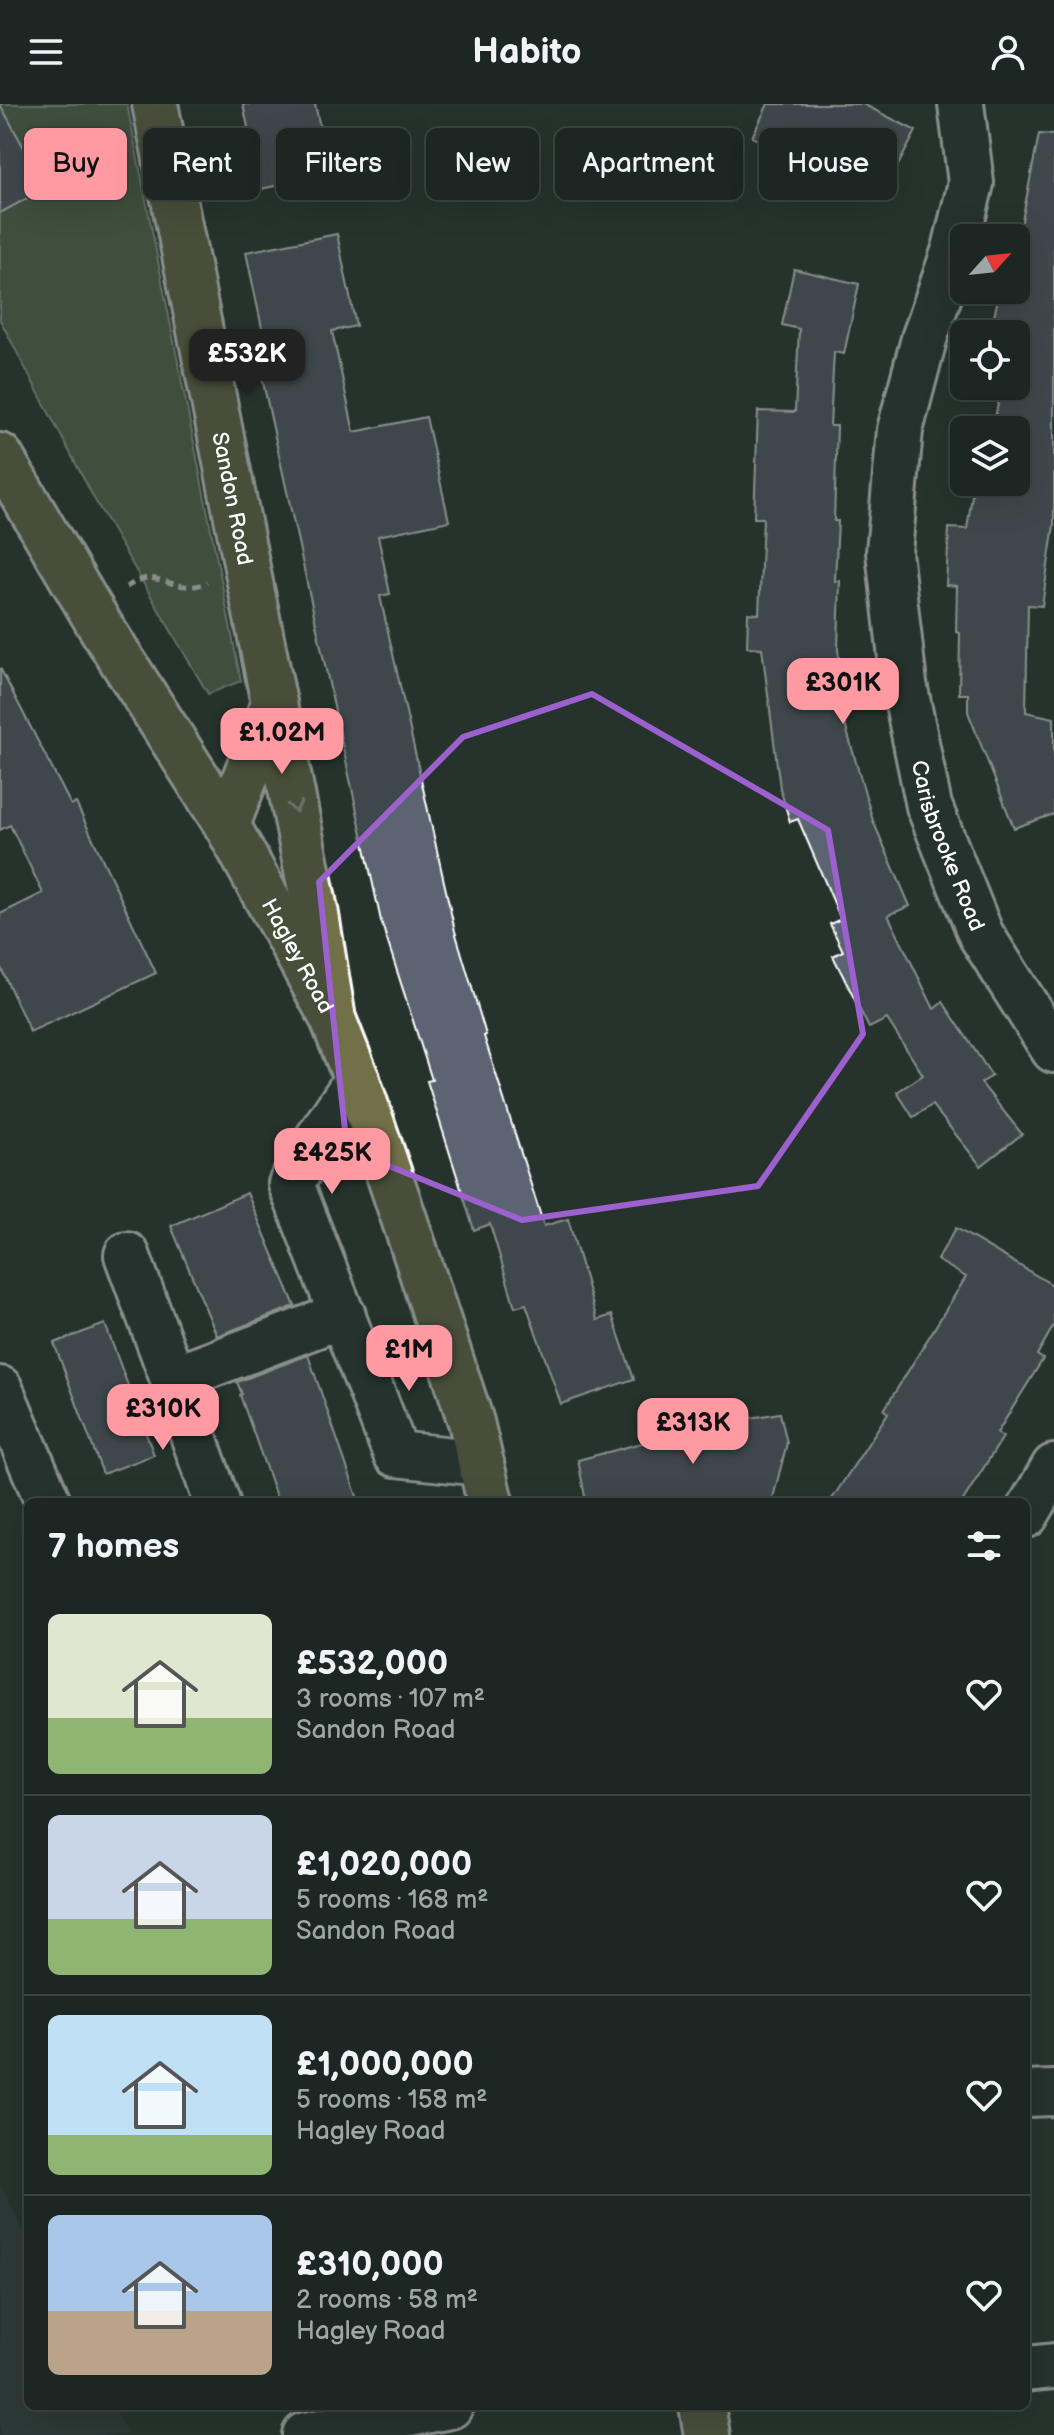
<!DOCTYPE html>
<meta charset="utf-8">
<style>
body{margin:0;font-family:"Balsamiq Sans",sans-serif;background:#252e2a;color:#f1f3f6;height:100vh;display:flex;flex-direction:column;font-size:30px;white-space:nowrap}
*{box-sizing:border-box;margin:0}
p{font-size:26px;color:#a0a5a5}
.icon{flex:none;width:44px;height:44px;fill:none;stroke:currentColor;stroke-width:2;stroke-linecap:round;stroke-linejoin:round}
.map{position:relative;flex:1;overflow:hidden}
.panel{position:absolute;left:24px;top:1394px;width:1006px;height:912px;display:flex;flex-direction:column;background:#1c2622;border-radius:12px;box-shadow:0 8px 32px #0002,0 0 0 2px #3a4340}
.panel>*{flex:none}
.guide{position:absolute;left:24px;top:24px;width:1006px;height:72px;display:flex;gap:16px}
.needle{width:52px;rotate:63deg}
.controls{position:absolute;left:950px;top:120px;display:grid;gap:16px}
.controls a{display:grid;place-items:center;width:80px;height:80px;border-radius:12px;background:#1c2622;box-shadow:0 8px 32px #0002,0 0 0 2px #3a4340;font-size:40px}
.price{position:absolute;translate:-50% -68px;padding:0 18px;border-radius:16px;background:#ff9aa2;color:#111;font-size:26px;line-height:52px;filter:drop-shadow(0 2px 4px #0008)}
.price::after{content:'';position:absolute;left:50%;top:48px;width:24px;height:18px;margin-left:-12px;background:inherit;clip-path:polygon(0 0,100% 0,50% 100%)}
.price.on{background:#222;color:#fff}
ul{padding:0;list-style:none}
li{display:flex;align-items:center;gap:24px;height:200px;padding:0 24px}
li+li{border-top:2px solid #3a4340}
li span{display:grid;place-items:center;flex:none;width:224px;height:160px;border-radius:12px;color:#555}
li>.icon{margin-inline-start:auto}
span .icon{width:96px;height:96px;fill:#fffc;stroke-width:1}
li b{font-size:34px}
h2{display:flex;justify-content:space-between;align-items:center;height:96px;padding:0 24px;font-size:34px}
.chip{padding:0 28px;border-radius:12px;background:#1c2622;box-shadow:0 8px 32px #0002,0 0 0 2px #3a4340;font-size:28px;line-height:72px}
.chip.on{background:#ff9aa2;color:#111}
header{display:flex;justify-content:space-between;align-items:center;height:104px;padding:0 24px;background:#1c2622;font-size:36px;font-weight:700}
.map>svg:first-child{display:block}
.built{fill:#364242}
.green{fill:#5d6f51;stroke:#aeb7a8;stroke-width:2}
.building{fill:#5c6472;stroke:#fff;stroke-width:2}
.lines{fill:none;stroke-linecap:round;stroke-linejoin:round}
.minor-casing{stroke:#fff;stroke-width:50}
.major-casing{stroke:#fff;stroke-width:50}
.highway-casing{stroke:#fff;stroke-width:50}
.path{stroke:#fff;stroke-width:5;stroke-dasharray:8 6;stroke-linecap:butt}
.minor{stroke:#26332d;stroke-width:44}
.major{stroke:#71704a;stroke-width:44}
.highway{stroke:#71704a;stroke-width:44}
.oneway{stroke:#bfbfae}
.marked{fill:none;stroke:#9c61cf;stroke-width:6;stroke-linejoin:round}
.labels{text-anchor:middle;stroke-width:6;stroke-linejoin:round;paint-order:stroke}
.street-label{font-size:22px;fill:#fff;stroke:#26332d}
</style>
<header><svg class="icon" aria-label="menu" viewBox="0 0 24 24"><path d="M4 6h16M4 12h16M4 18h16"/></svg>Habito<svg class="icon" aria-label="person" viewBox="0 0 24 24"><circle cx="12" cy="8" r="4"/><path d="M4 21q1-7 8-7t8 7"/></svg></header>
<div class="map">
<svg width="1054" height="2331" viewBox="0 0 1054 2331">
<rect width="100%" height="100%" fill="#26332d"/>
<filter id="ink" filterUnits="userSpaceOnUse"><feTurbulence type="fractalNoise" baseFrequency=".0125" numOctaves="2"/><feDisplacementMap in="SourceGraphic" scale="16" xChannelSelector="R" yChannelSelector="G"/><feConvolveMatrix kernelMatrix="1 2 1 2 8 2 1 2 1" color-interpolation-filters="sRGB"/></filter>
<g filter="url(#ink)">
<!-- built -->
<path class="built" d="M0,2080l28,55v167h85l15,29h-128z"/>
<!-- green -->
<path class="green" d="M0,0h127l114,577 -33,13 -112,-192 -96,-182z"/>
<!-- building -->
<g class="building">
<path d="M0,0l46,84 -46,25z"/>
<path d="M243,0h72l15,70 -69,15z"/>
<path d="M768,0h95l53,27 -35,67 -99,-51 -2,4 -28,-14z"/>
<path d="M1039,30l15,1v390l-12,81 -14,-1 -2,107 28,6v96l-40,14 -46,-116v-18h-9l1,-61 -4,-1 1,-46 -11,-1 3,-57 18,1 7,-47h42v-52h-24l9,-39 -21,-5h36v-52h-26l10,-44h16v-39z"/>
<path d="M337,130l19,92 -24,5 22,101 72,-15 23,104 -71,15 12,58 -10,2 75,335 31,104 -2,1 60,190 24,-7 29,101 15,-5 22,64 -73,25 -35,-100 -11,3 -25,-83 -16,6 -47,-149 5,-1 -51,-159 -120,-548 10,-2 -25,-119z"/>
<path d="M794,165l65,15 -15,70 -10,-2 -4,74h7l-3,95h4l-3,60h5l-2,68 5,43 -7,1 37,128 37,85 -22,9 46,94 9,-7 49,74 -11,7 41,51 -41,32 -49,-61 -19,12 -16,-25 26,-17 -36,-56 -18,9 -36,-72 10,-5 -13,-27 11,-5 -43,-100 -8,3 -10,-34 -18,-140 -15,-1 1,-34 11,1 4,-96h-9l4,-107 37,1 4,-83 -17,-4z"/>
<path d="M0,564l71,137 5,-2 80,170 -126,59 -30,-66v-52l43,-21 -33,-68 -10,5z"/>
<path d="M247,1089l48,113 -78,30 -46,-110z"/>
<path d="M956,1124l98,58v39l-17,30 6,4 -46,74 6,4 -41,65h-132l58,-89 -4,-3 82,-133 -29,-17z"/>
<path d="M105,1220l49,131 -51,19 -49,-131z"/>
<path d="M308,1251l51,147h-81l-38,-107 2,-1 -5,-12z"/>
<path d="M780,1309l7,30 -15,59h-186l-8,-42 135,-36z"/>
</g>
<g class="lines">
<defs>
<g id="minor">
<path id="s1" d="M961,0l10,79 -16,66 -31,90 -24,91 -11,122 15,132 25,122 52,129 73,115"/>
<path d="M357,976l-44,66 -22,38 105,270 85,9"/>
<path d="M127,1151l46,124 170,-64"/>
<path d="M173,1275l44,123"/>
<path d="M0,1285l48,113"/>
<path d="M1026,1411l28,-48"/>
<path d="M1026,1990l28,-1"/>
<path d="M1026,2265l28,-3"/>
<path d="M305,2331l145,-29"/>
</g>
<g id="major">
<path id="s2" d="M155,0l161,811 16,98"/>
<path d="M227,721l47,-122"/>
</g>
<g id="highway">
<path id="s3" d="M0,352l102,173 125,196 106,194 24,61 58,171 56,171 19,80"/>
<path d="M702,2302l5,29"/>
</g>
</defs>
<!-- minor casing -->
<use href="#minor" class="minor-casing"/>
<!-- major casing -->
<use href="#major" class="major-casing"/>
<!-- highway casing -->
<use href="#highway" class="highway-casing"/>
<!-- path -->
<path class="path" d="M126,483c6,-3 17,-10 24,-9 19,2 37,15 57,4"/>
<!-- minor -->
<use href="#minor" class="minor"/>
<!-- major -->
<use href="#major" class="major"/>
<!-- highway -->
<use href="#highway" class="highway"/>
</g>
<!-- one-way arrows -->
<defs><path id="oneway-chevron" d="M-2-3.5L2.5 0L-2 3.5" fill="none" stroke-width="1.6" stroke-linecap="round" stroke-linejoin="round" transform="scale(2)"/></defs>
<use class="oneway" href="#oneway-chevron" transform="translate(295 703) rotate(79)"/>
</g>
<!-- marked area -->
<path d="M0 0H1054V2331H0ZM592,590l236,136 35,204 -105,152 -236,34 -175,-71 -28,-267 144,-145z" fill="#26332d" fill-opacity=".55" fill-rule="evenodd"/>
<path class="marked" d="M592,590l236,136 35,204 -105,152 -236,34 -175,-71 -28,-267 144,-145z"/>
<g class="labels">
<!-- street labels -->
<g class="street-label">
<text dy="8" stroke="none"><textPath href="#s2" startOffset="402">Sandon Road</textPath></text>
<text dy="8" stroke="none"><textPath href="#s1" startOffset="760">Carisbrooke Road</textPath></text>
<text dy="8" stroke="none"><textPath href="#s3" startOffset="582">Hagley Road</textPath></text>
</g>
</g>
</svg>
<div class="controls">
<a><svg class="needle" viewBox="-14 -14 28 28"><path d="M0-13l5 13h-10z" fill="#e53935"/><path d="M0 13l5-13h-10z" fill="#a0a5a5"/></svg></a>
<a><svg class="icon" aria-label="locate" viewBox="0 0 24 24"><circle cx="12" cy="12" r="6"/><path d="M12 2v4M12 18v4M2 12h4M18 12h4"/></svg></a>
<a><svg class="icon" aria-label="layers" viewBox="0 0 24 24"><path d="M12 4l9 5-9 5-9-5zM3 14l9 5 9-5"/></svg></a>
</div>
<b class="price on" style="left:247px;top:293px">£532K</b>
<b class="price" style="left:843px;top:622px">£301K</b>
<b class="price" style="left:282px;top:672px">£1.02M</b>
<b class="price" style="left:332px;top:1092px">£425K</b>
<b class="price" style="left:409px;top:1289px">£1M</b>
<b class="price" style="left:163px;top:1348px">£310K</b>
<b class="price" style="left:693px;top:1362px">£313K</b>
<div class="guide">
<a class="chip on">Buy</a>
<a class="chip">Rent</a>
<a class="chip">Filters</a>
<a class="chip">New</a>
<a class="chip">Apartment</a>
<a class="chip">House</a>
</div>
<section class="panel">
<h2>7 homes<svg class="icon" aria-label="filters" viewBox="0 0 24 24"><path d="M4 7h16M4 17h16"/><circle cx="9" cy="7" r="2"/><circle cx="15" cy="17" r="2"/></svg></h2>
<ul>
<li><span style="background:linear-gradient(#dfe7d0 65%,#8fb573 0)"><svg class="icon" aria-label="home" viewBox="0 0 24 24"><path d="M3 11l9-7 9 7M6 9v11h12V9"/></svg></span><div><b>£532,000</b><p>3 rooms · 107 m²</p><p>Sandon Road</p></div><svg class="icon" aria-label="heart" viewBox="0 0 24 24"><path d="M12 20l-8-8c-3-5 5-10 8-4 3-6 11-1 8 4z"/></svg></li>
<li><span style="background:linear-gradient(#c9d6e8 65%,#8fb573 0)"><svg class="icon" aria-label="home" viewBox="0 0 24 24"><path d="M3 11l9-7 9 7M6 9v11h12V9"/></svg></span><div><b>£1,020,000</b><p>5 rooms · 168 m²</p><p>Sandon Road</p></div><svg class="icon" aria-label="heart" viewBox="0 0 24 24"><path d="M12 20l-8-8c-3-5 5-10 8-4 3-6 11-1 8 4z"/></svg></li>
<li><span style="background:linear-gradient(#bfe0f5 75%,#8fb573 0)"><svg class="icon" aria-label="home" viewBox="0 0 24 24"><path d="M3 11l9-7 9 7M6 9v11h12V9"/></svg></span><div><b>£1,000,000</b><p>5 rooms · 158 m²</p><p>Hagley Road</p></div><svg class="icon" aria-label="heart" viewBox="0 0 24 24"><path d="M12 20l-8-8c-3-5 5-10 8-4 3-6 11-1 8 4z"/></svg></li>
<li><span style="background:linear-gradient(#a9c7e8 60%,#b9a48a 0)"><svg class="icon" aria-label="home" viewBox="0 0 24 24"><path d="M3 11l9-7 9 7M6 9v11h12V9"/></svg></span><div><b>£310,000</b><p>2 rooms · 58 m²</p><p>Hagley Road</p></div><svg class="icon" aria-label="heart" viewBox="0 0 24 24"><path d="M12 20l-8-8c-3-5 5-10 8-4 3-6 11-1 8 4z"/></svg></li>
</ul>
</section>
</div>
